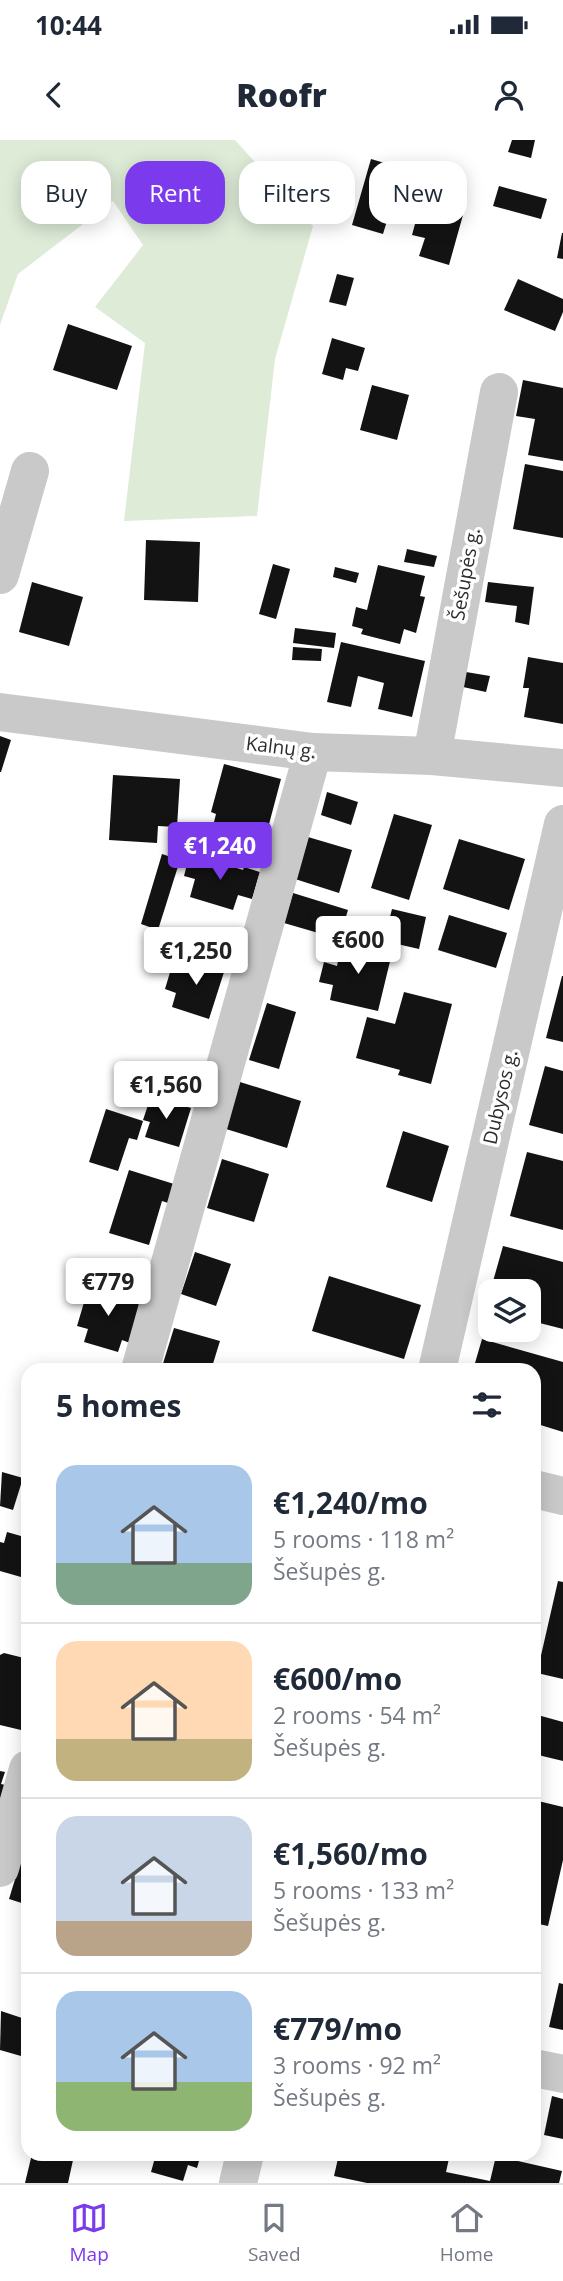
<!DOCTYPE html>
<meta charset="utf-8">
<style>
body{margin:0;font-family:"Open Sans",sans-serif;background:#f6f6f7;color:#1f2937;height:100vh;display:flex;flex-direction:column;font-size:26px;white-space:nowrap}
*{box-sizing:border-box;margin:0}
p{font-size:23px;color:#747a83}
.icon{flex:none;width:38px;height:38px;fill:none;stroke:currentColor;stroke-width:2;stroke-linecap:round;stroke-linejoin:round}
.map{position:relative;flex:1;overflow:hidden}
.panel{position:absolute;left:21px;top:1223px;width:520px;height:798px;display:flex;flex-direction:column;background:#fff;border-radius:21px;box-shadow:0 4px 18px #0003}
.panel>*{flex:none}
.top-card{position:absolute;left:21px;top:21px;width:522px;height:63px;display:flex;gap:14px}
.fabs{position:absolute;left:478px;top:1139px;display:grid;gap:14px}
.fabs a{display:grid;place-items:center;width:63px;height:63px;border-radius:14px;background:#fff;box-shadow:0 4px 18px #0003;font-size:35px}
.price{position:absolute;translate:-50% -60px;padding:0 16px;border-radius:7px;background:#fff;color:#222;font-size:23px;line-height:46px;filter:drop-shadow(0 2px 4px #0008)}
.price::after{content:'';position:absolute;left:50%;top:42px;width:21px;height:16px;margin-left:-10px;background:inherit;clip-path:polygon(0 0,100% 0,50% 100%)}
.price.on{background:#7c3aed;color:#fff}
ul{padding:0;list-style:none}
li{display:flex;align-items:center;gap:21px;height:175px;padding:0 35px}
li+li{border-top:2px solid #e0e1e3}
li span{display:grid;place-items:center;flex:none;width:196px;height:140px;border-radius:21px;color:#555}
li>.icon{margin-inline-start:auto}
span .icon{width:84px;height:84px;fill:#fffc;stroke-width:1}
li b{font-size:30px}
h2{display:flex;justify-content:space-between;align-items:center;height:84px;padding:0 35px;font-size:30px}
.chip{padding:0 24px;border-radius:21px;background:#fff;box-shadow:0 4px 18px #0003;font-size:24px;line-height:63px}
.chip.on{background:#7c3aed;color:#fff}
.status{display:flex;justify-content:space-between;align-items:center;height:49px;padding:0 35px;background:#fff;direction:ltr}
.status svg{height:19px;fill:currentColor}
header{display:flex;justify-content:space-between;align-items:center;height:91px;padding:0 35px;background:#fff;font-size:32px;font-weight:800}
.tab-bar{display:flex;justify-content:space-around;align-items:center;height:98px;border-top:2px solid #e0e1e3;background:#fff;font-size:19px;color:#747a83}
.tab-bar a{display:grid;justify-items:center;gap:4px}
.tab-bar .on{color:#7c3aed}
.map>svg:first-child{display:block}
.green{fill:#ddebd7}
.building{fill:#131313}
.lines{fill:none;stroke-linecap:round;stroke-linejoin:round}
.minor{stroke:#c9c9c9;stroke-width:38}
.labels{text-anchor:middle;stroke-width:7;stroke-linejoin:round;paint-order:stroke}
.street-label{font-size:19px;fill:#2c2c2c;stroke:#fff}
</style>
<div class="status"><b>10:44</b><svg viewBox="0 0 49 12"><path d="M0 12V9h3v3zM5 12V6h3v6zM10 12V3h3v9zM15 12V0h3v12zM26 1h20v11H26zM47 4h2v5h-2z"/></svg></div>
<header><svg class="icon" aria-label="back" viewBox="0 0 24 24"><path d="M15 5l-7 7 7 7"/></svg>Roofr<svg class="icon" aria-label="person" viewBox="0 0 24 24"><circle cx="12" cy="8" r="4"/><path d="M4 21q1-7 8-7t8 7"/></svg></header>
<div class="map">
<svg width="563" height="2043" viewBox="0 0 563 2043">
<rect width="100%" height="100%" fill="#fff"/>
<!-- green -->
<path class="green" d="M0,0h235l78,86 -38,133 -18,157 -133,5 21,-178 -50,-36 48,-62 -30,-44 -95,73 -18,51z"/>
<!-- building -->
<g class="building">
<path d="M512,0h23l-4,18 -23,-6z"/>
<path d="M371,19l51,15 -8,29 -20,-5 -11,36 -31,-9z"/>
<path d="M499,46l48,13 -6,20 -48,-13z"/>
<path d="M421,62l42,13 -14,50 -30,-9 6,-18 -13,-3z"/>
<path d="M562,93h1v26l-6,-1z"/>
<path d="M337,134l17,4 -8,28 -17,-4z"/>
<path d="M518,139l45,20v13l-8,19 -51,-21z"/>
<path d="M68,184l64,22 -15,44 -64,-20z"/>
<path d="M332,198l33,10 -7,23 -12,-3 -3,12 -21,-6z"/>
<path d="M523,240l40,8v73l-35,-6 7,-36 -19,-3z"/>
<path d="M372,245l37,10 -12,45 -37,-10z"/>
<path d="M525,324l38,7v67l-50,-9z"/>
<path d="M146,400l54,2 -2,60 -54,-2z"/>
<path d="M407,409l30,7 -3,11 -30,-5z"/>
<path d="M273,424l17,5 -14,50 -17,-5z"/>
<path d="M378,425l47,11 -5,20 5,1 -9,36 -12,-4 -4,15 -39,-10 2,-5 -11,-3 4,-19 11,3z"/>
<path d="M335,427l24,6 -3,10 -23,-6z"/>
<path d="M32,442l51,15 -14,49 -50,-14z"/>
<path d="M488,442l46,5 -5,38 -14,-3 2,-16 -32,-4z"/>
<path d="M295,488l41,5 -2,15 -41,-5z"/>
<path d="M341,502l84,19 -13,56 -34,-8 6,-26 -26,-7 -7,31 -24,-5z"/>
<path d="M293,507l29,2 -1,12 -29,-1z"/>
<path d="M528,517l35,6v61l-39,-7 5,-29h-6z"/>
<path d="M466,532l24,4 -4,16 -23,-5z"/>
<path d="M0,596l11,4 -10,32h-1z"/>
<path d="M224,624l57,15 -13,49 -19,-5 -3,12 -20,-5 1,-4 -13,-4 2,-8 -5,-2z"/>
<path d="M113,635l67,4 -3,48 -19,-1 -1,17 -48,-3z"/>
<path d="M327,652l31,10 -7,23 -30,-10z"/>
<path d="M394,674l38,11 -23,75 -38,-12z"/>
<path d="M308,697l44,13 -13,43 -44,-14z"/>
<path d="M459,699l66,20 -16,51 -66,-21z"/>
<path d="M162,714l18,6 -22,70 -17,-6z"/>
<path d="M189,717l12,4 1,-4 41,13 1,-3 16,5 -8,27 -14,-4 -5,15 -43,-13 5,-18 -11,-3z"/>
<path d="M293,753l55,17 -9,29 -55,-16z"/>
<path d="M392,769l34,8 -7,32 -35,-8z"/>
<path d="M449,775l58,18 -11,35 -58,-18z"/>
<path d="M342,801l50,12 -14,58 -48,-11 3,-15 -14,-3 5,-20 13,4z"/>
<path d="M187,818l38,11 -16,50 -37,-12 4,-14 -11,-4 6,-20 11,4z"/>
<path d="M562,836h1v66l-17,-4z"/>
<path d="M404,852l48,12 -21,80 -33,-9 2,-5 -44,-12 11,-41 28,7z"/>
<path d="M267,863l29,9 -17,57 -30,-9z"/>
<path d="M121,921l32,10 -5,17 -32,-11z"/>
<path d="M545,926l18,5v63l-34,-9z"/>
<path d="M240,942l61,19 -14,47 -61,-19z"/>
<path d="M151,956l40,12 -12,39 -34,-10 5,-15 -7,-2z"/>
<path d="M106,969l37,12 -6,19 -8,-2 -11,33 -29,-9z"/>
<path d="M403,991l46,15 -17,56 -46,-15z"/>
<path d="M527,1012l36,9v69l-53,-14z"/>
<path d="M222,1019l47,15 -15,48 -47,-14z"/>
<path d="M129,1030l45,14 -6,19 -6,-2 -13,44 -40,-12z"/>
<path d="M503,1106l60,16v67l-35,-9v-28h-38z"/>
<path d="M195,1112l36,12 -15,42 -35,-12z"/>
<path d="M329,1136l92,29 -17,54 -92,-28z"/>
<path d="M101,1143l23,7 -2,9 19,6 -11,38 -8,-3 -4,12 -34,-10 4,-13 -11,-3 11,-37 10,2z"/>
<path d="M174,1188l46,13 -9,29h-50z"/>
<path d="M482,1199l81,23v70l-29,-9v-53h-61z"/>
<path d="M2,1332l21,6 -10,32 -13,-4z"/>
<path d="M7,1392l21,6v41l-28,-8v-29l4,1z"/>
<path d="M558,1441l5,1v97l-26,-6z"/>
<path d="M4,1513l24,6v44l-7,27 -21,-5v-70z"/>
<path d="M534,1574l29,8v39l-29,-7z"/>
<path d="M0,1631l5,1 -4,12 9,2 -10,31z"/>
<path d="M534,1660l29,7v53l-15,66 -14,-3z"/>
<path d="M21,1720l7,2v43l-19,-6z"/>
<path d="M559,1843l4,1v46l-14,-3z"/>
<path d="M1,1871l27,9v38l-28,-8z"/>
<path d="M552,1956l11,3v40l-19,-4z"/>
<path d="M32,2014h20l21,6 -5,23h-43z"/>
<path d="M156,2014h45l-4,14 -9,-3 -5,16 -32,-9z"/>
<path d="M339,2014h111l-4,18 44,9 6,-25 66,15 -3,12h-192l-33,-7z"/>
</g>
<g class="lines">
<!-- minor -->
<g class="minor">
<path d="M0,435l30,-104"/>
<path d="M0,572l313,40 119,4 131,12"/>
<path d="M432,616l67,-364"/>
<path d="M140,1230l173,-618"/>
<path d="M437,1230l126,-546"/>
<path d="M534,1349l29,7"/>
<path d="M0,1728l28,-99"/>
<path d="M534,1928l29,6"/>
<path d="M238,2043l7,-29"/>
</g>
</g>
<g class="labels">
<!-- street labels -->
<g class="street-label">
<text transform="translate(465 434) rotate(-80)" y="7">Šešupės g.</text>
<text transform="translate(281 607) rotate(7)" y="7">Kalnų g.</text>
<text transform="translate(500 957) rotate(-77)" y="7">Dubysos g.</text>
</g>
</g>
</svg>
<div class="fabs">
<a><svg class="icon" aria-label="layers" viewBox="0 0 24 24"><path d="M12 4l9 5-9 5-9-5zM3 14l9 5 9-5"/></svg></a>
</div>
<b class="price on" style="left:220px;top:742px">€1,240</b>
<b class="price" style="left:358px;top:836px">€600</b>
<b class="price" style="left:196px;top:847px">€1,250</b>
<b class="price" style="left:166px;top:981px">€1,560</b>
<b class="price" style="left:108px;top:1178px">€779</b>
<div class="top-card">
<a class="chip">Buy</a>
<a class="chip on">Rent</a>
<a class="chip">Filters</a>
<a class="chip">New</a>
</div>
<section class="panel">
<h2>5 homes<svg class="icon" aria-label="filters" viewBox="0 0 24 24"><path d="M4 7h16M4 17h16"/><circle cx="9" cy="7" r="2"/><circle cx="15" cy="17" r="2"/></svg></h2>
<ul>
<li><span style="background:linear-gradient(#a9c7e8 70%,#7fa58c 0)"><svg class="icon" aria-label="home" viewBox="0 0 24 24"><path d="M3 11l9-7 9 7M6 9v11h12V9"/></svg></span><div><b>€1,240/mo</b><p>5 rooms · 118 m²</p><p>Šešupės g.</p></div></li>
<li><span style="background:linear-gradient(#ffd9b3 70%,#c2b280 0)"><svg class="icon" aria-label="home" viewBox="0 0 24 24"><path d="M3 11l9-7 9 7M6 9v11h12V9"/></svg></span><div><b>€600/mo</b><p>2 rooms · 54 m²</p><p>Šešupės g.</p></div></li>
<li><span style="background:linear-gradient(#c9d6e8 75%,#b9a48a 0)"><svg class="icon" aria-label="home" viewBox="0 0 24 24"><path d="M3 11l9-7 9 7M6 9v11h12V9"/></svg></span><div><b>€1,560/mo</b><p>5 rooms · 133 m²</p><p>Šešupės g.</p></div></li>
<li><span style="background:linear-gradient(#a9c7e8 65%,#8fb573 0)"><svg class="icon" aria-label="home" viewBox="0 0 24 24"><path d="M3 11l9-7 9 7M6 9v11h12V9"/></svg></span><div><b>€779/mo</b><p>3 rooms · 92 m²</p><p>Šešupės g.</p></div></li>
</ul>
</section>
</div>
<nav class="tab-bar">
<a class="on"><svg class="icon" aria-label="map" viewBox="0 0 24 24"><path d="M3 6l6-2 6 2 6-2v14l-6 2-6-2-6 2zM9 4v14M15 6v14"/></svg>Map</a>
<a><svg class="icon" aria-label="saved" viewBox="0 0 24 24"><path d="M7 4h10v16l-5-4-5 4z"/></svg>Saved</a>
<a><svg class="icon" aria-label="home" viewBox="0 0 24 24"><path d="M3 11l9-7 9 7M6 9v11h12V9"/></svg>Home</a>
</nav>
